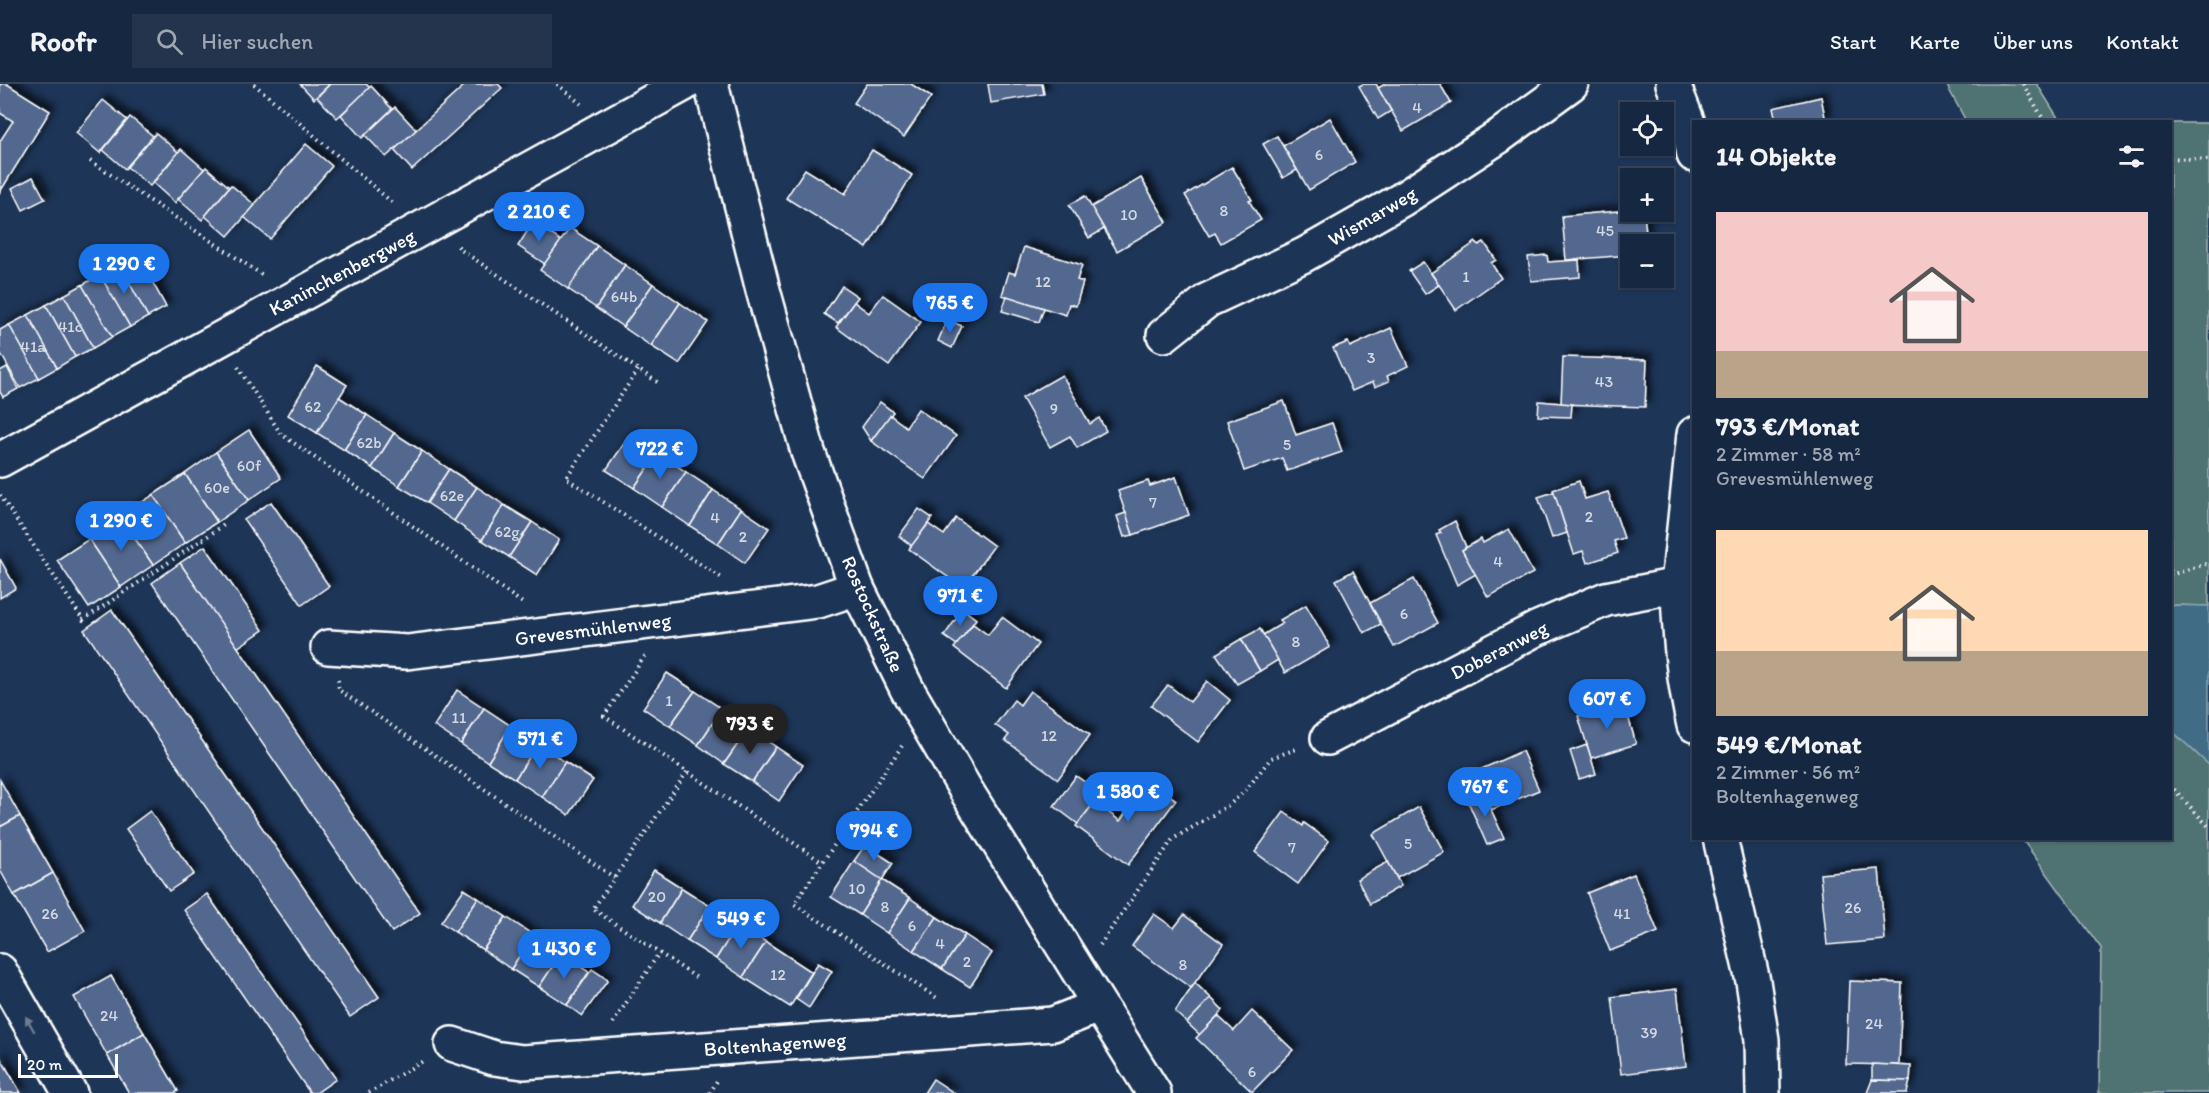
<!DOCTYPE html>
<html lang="de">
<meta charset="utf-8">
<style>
body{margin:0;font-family:Itim,sans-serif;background:#23344c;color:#f1f3f6;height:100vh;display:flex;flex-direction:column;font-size:22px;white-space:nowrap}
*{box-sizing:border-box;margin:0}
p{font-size:20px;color:#9ea6b1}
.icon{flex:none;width:33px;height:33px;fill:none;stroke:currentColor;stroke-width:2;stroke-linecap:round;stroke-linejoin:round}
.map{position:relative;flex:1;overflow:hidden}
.details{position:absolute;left:1692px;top:36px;width:480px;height:720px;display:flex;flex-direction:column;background:#162841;border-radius:0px;box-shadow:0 2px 4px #0004,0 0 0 2px #35445a}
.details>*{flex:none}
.fabs{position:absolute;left:1620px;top:18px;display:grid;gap:12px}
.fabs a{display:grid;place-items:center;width:54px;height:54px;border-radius:0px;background:#162841;box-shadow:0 2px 4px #0004,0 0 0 2px #35445a;font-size:30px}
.scale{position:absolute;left:18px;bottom:15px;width:100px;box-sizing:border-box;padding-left:6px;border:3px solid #fff;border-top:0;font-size:16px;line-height:21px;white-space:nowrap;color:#fff;-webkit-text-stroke:4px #1d3557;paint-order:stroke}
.price{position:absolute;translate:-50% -51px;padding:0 14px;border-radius:21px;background:#1a73e8;color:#fff;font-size:20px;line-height:39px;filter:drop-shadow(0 2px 3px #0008)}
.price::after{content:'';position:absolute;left:50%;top:36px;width:18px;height:14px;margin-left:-9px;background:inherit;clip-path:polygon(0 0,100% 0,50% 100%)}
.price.current{background:#222;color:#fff}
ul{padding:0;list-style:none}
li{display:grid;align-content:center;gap:12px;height:318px;padding:0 24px}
li span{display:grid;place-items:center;height:186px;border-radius:0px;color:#555}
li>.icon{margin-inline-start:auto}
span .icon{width:108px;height:108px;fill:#fffc;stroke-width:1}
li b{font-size:26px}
h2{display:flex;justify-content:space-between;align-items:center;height:72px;padding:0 24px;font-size:26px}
header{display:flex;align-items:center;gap:36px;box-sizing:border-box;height:84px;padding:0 30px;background:#162841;border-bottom:2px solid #35445a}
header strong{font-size:28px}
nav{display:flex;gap:33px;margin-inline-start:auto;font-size:21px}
.search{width:420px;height:54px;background:#23344c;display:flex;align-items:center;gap:15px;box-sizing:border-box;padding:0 21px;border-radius:0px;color:#9ea6b1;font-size:22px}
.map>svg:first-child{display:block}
.green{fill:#507272;stroke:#a8b8b8;stroke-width:1.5}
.water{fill:#416d85;stroke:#8da7b6;stroke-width:1.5}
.building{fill:#52688f;stroke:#fff;stroke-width:1.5;filter:url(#shadow)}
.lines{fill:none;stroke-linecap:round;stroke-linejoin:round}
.minor-casing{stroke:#fff;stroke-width:38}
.path{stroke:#fff;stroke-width:4;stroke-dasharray:1.5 4.5;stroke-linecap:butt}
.minor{stroke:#1d3557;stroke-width:33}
.oneway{fill:#6c7c92}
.labels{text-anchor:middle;stroke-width:4.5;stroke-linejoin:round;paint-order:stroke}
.number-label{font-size:16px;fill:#d4d9e3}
.street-label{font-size:20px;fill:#fff;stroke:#1d3557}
</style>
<header>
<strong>Roofr</strong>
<div class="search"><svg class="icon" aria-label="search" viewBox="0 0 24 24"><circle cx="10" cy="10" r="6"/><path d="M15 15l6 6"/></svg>Hier suchen</div>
<nav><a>Start</a><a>Karte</a><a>Über uns</a><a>Kontakt</a></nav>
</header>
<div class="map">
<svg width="2209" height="1009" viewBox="0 0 2209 1009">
<defs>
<filter id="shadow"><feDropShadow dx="5.5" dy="-5.5" stdDeviation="3" flood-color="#0009"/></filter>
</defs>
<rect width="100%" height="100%" fill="#1d3557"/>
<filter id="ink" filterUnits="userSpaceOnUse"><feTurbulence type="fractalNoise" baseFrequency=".0167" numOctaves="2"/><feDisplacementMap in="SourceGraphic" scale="12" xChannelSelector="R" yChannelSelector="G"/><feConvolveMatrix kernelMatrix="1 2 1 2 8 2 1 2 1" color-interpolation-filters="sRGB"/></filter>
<g filter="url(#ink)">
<!-- green -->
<g class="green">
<path d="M1946,0h91l23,37h-94z"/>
<path d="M2170,39h39v483l-38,-1z"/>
<path d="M2171,646l38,35v328h-110l2,-145 -79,-109 148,-1z"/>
</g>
<!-- water -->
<path class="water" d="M2171,521l38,1v159l-38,-35z"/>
<!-- building -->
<g class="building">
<path d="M0,0h7l43,27 -50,81v-51l13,-20 -13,-8z"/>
<path d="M300,0h30l-16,15z"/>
<path d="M330,0h36l4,4 -33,30 -20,-21z"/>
<path d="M466,0h32l4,4 -90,82 -18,-20z"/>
<path d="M867,0h44l20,13 -27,40 -50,-34z"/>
<path d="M988,0h54l2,10 -53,9z"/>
<path d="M1363,0h13l15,27 -13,8 -19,-33z"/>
<path d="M1385,0h55l11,19 -48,28 -25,-43z"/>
<path d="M371,2l21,23 -30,29 -21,-23z"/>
<path d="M1821,13l5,25h-50l-3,-14z"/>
<path d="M103,16l24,20 -27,33 -24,-20z"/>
<path d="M395,23l21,23 -30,27 -21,-22z"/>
<path d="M130,33l23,19 -28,33 -22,-19z"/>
<path d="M1330,34l25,44 -46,28 -26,-44z"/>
<path d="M156,49l22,19 -28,34 -23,-19z"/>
<path d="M1277,52l20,34 -14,8 -20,-34z"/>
<path d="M306,60l26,22 -62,73 -26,-22z"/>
<path d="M181,65l23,20 -29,34 -22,-20z"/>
<path d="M872,66l40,25 -45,73 -81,-50 19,-29 40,25z"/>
<path d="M206,83l23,20 -27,33 -24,-21z"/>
<path d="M1232,83l20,33 -3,1 12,19 -40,23 -6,-10 -6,3 -24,-41z"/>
<path d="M33,93l12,22 -22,11 -11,-22z"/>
<path d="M1141,94l26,44 -50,29 -26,-44z"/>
<path d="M231,101l24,20 -27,31 -23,-20z"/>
<path d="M1085,112l19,33 -15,9 -20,-33z"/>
<path d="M1630,126v2h14l3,32h-17v11l-64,5 -4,-44z"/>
<path d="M533,138l28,19 -16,23 -27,-18z"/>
<path d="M570,144l27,18 -29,43 -28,-19z"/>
<path d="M1476,158l3,3 5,-3 12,18 -5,3 10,15 -45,32 -25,-37z"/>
<path d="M597,162l28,19 -29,43 -28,-19z"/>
<path d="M1024,163l58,18 -5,15 6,2 -7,24 -7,-2 -3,11 -64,-20 7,-23 6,2z"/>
<path d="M137,170l29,53 -18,10 -29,-53z"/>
<path d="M1547,171l1,7 31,-2 1,17 -49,4 -3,-24z"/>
<path d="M1423,178l16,23 -14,9 -16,-23z"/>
<path d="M119,180l29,53 -18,10 -30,-52z"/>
<path d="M625,181l28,19 -30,43 -27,-19z"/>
<path d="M100,191l30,52 -18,10 -30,-52z"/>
<path d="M653,200l27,19 -29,43 -28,-19z"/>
<path d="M82,201l30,52 -19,11 -29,-53z"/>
<path d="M842,202l16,11 -20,26 -14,-9z"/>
<path d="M64,211l29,53 -18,9 -29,-52z"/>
<path d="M883,211l38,27 -32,44 -53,-39 18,-25 15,11z"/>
<path d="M1007,212l37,12 -5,14 -37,-11z"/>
<path d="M680,219l28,19 -29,42 -28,-18z"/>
<path d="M46,221l29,52 -18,11 -29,-53z"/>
<path d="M28,231l29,53 -18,10 -30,-53z"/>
<path d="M947,236l15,6 -10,22 -14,-7z"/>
<path d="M9,241l30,53 -19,10 -20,-36v-22z"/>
<path d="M1391,244l17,38 -21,10 2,5 -14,6 -2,-5 -21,9 -19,-43 15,-6 2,5z"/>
<path d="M1563,273l84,3 -2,47 -84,-3z"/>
<path d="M317,282l30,19 -30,48 -29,-18z"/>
<path d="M7,283l11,22 -15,8 -3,-5v-21z"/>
<path d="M1062,291l28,49 9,-6 7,13 -29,17 -7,-12 -20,11 -28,-49z"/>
<path d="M339,313l28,18 -23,35 -27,-17z"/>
<path d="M1284,317l12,34 36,-12 10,29 -55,19 -5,-13 -38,13 -17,-50z"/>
<path d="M1539,317l33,3 -1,13 -33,-1z"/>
<path d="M880,318l13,10 -22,29 -9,-14z"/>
<path d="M918,325l38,27 -31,43 -54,-38 19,-26 16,12z"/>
<path d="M367,331l27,18 -22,35 -28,-18z"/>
<path d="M249,346l32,48 -32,22 -33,-48z"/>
<path d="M394,349l28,18 -23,35 -27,-18z"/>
<path d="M630,351l28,18 -24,35 -28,-18z"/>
<path d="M422,367l27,18 -22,34 -28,-17z"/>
<path d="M216,368l33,48 -32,22 -32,-48z"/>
<path d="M658,369l28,19 -24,35 -28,-19z"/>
<path d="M449,385l28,18 -23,34 -27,-18z"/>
<path d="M686,388l27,18 -23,36 -28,-19z"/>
<path d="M185,390l32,48 -32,21 -32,-48z"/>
<path d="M1176,393l13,38 -56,20 -15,-44 30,-10 2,5z"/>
<path d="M1579,397l6,18 23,-7 16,46 -10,3 4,12 -31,10 -4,-12 -9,3 -21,-64z"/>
<path d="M477,403l27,18 -22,35 -28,-19z"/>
<path d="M713,406l28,19 -23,35 -28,-18z"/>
<path d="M1554,408l13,41 -15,5 -14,-41z"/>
<path d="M153,411l32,48 -32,22 -33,-48z"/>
<path d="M271,418l58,84 -27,19 -58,-85z"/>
<path d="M504,421l28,17 -23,35 -27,-17z"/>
<path d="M741,425l28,19 -24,35 -27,-19z"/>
<path d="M919,425l13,9 -20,28 -13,-10z"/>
<path d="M1126,429l7,22 -9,2 -7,-21z"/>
<path d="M120,433l33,48 -32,22 -32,-48z"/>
<path d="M956,434l38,28 -31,42 -54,-39 19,-25 16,11z"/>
<path d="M1455,437l11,26 -4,3 14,24 -19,11 -21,-50 5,-2 -2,-3z"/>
<path d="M532,438l27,18 -22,35 -28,-18z"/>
<path d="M1509,445l24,44 -45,24 -26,-47 19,-11 2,4z"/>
<path d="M89,455l32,48 -32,21 -32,-48z"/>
<path d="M205,462l58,84 -26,18 -57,-85z"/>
<path d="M0,475l16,29 -16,10z"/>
<path d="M180,479l240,350 -28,19 -240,-349z"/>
<path d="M1353,487l28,53 -17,9 -28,-53z"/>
<path d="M1414,495l24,44 -44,24 -24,-44z"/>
<path d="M1306,521l24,42 -45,26 -22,-38 20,-12 -3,-3z"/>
<path d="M963,525l13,10 -19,26 -13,-9z"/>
<path d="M112,526l267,387 -29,20 -266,-387z"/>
<path d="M1002,533l36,27 -32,44 -52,-40 19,-24 15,11z"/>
<path d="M1260,545l18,31 -18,11 -19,-32z"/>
<path d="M1241,555l19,32 -23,13 -21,-30z"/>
<path d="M667,589l28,18 -25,35 -27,-18z"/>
<path d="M1207,597l23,19 -32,42 -47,-36 17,-21 22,17z"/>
<path d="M457,606l27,18 -23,36 -27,-18z"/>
<path d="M695,607l27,18 -24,36 -28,-19z"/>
<path d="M1030,607l60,44 -32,44 -53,-39 4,-5 -14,-10 19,-25 6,5z"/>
<path d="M1624,618l12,42 -45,14 -13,-42z"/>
<path d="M484,624l27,18 -23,36 -27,-18z"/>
<path d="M722,625l27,19 -25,36 -26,-19z"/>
<path d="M511,642l27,18 -23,35 -27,-17z"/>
<path d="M749,644l27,19 -24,35 -28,-18z"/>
<path d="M538,660l27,18 -23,35 -27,-18z"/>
<path d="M1587,661l9,29 -17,5 -9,-28z"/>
<path d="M776,663l27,18 -24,36 -27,-19z"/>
<path d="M1522,667l17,39 -48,20 -16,-38z"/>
<path d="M565,678l28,18 -24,35 -27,-18z"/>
<path d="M1076,692l25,17 -23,31 -24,-18z"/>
<path d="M0,696l20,36 -20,11z"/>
<path d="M1150,697l26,19 -48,65 -52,-39 19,-24 25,19z"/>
<path d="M1482,706l22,48 -17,7 -21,-48z"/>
<path d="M1419,723l25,45 -47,26 -24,-44z"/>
<path d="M150,727l44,63 -25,17 -43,-62z"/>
<path d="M1284,728l19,14 1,-3 25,18 -31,43 -43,-32z"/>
<path d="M20,732l33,57 -39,22 -14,-25v-43z"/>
<path d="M865,761l28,18 -11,17 -28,-19z"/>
<path d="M854,777l28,19 -22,35 -29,-18z"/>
<path d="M1388,778l13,24 -31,18 -13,-25z"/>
<path d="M1879,785l6,71 -58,5 -7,-71z"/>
<path d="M654,786l28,18 -22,35 -28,-18z"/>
<path d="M53,789l32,58 -38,21 -33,-57z"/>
<path d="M1634,790l24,58 -48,19 -23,-58z"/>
<path d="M882,796l28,18 -23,35 -27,-18z"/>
<path d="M682,804l28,18 -23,35 -27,-18z"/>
<path d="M464,805l14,9 -23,34 -14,-10z"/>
<path d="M207,810l129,185 -20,14h-6l-126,-183z"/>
<path d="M478,814l28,19 -23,33 -28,-18z"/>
<path d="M910,814l27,19 -23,34 -27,-18z"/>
<path d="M710,822l28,18 -22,35 -29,-18z"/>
<path d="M1154,830l20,14 10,-13 39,29 -32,44 -59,-42z"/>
<path d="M506,833l27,18 -22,34 -28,-19z"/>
<path d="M937,833l28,18 -23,34 -28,-18z"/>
<path d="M738,840l28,18 -23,35 -27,-18z"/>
<path d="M533,851l28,19 -22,33 -28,-18z"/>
<path d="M965,851l27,18 -22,34 -28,-18z"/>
<path d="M766,858l46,30 -22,35 -47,-30z"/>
<path d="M561,870l28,18 -22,33 -28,-18z"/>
<path d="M818,879l14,8 -23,37 -13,-9z"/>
<path d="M592,885l16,11 -26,36 -15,-11z"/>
<path d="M111,892l33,57 -37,22 -33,-58z"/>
<path d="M1849,897l53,2 -3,82 -53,-1z"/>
<path d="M1195,899l16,15 -24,25 -12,-11z"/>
<path d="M1677,905l9,77 -65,8 -9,-77z"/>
<path d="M1211,914l12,12 -23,25 -13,-12z"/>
<path d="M1252,927l41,39 -41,42 -56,-54 22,-22 16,15z"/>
<path d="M144,949l34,58 -4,2h-45l-22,-38z"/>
<path d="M0,973l21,36h-21z"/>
<path d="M1872,980l39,2 -1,15 -38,-1z"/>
<path d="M933,995l21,14h-30z"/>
<path d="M1872,996l38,1 -3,12h-40z"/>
</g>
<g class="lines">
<defs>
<g id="minor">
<path d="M711,0l52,206 45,162 49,136 50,101 60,103 187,301"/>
<path d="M1673,0l15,39 6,32"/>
<path d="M1164,251l44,-35 96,-45 97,-55 97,-63 73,-53"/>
<path d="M1694,350l-16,151c1,46 5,95 16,140"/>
<path d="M0,376l684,-376"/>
<path d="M328,563l79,5 411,-51 39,-13"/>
<path d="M1328,654l208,-109 70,-30 72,-14"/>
<path d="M1720,754l33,143 9,59 1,53"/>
<path d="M0,887l70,122"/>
<path d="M452,960l42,14 29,4 530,-38 45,-18"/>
</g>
</defs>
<!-- minor casing -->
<use href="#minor" class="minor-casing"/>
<!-- path -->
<g class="path">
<path d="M254,0l141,121"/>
<path d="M557,0l24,20"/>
<path d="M2023,0l22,38"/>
<path d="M2170,74l39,2"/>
<path d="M90,77l174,115"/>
<path d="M458,162l3,4 199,134"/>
<path d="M238,283l43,67 243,170"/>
<path d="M638,286l-72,108 156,100"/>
<path d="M0,411l83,125 141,-95"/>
<path d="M2170,491l39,-12"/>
<path d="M645,572l-41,60 218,146"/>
<path d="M338,596l1,10 276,188"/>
<path d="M902,662l-108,158 143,94"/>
<path d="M687,688l-94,137 104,69"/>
<path d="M2170,701l39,42"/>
<path d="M1100,861l73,-106 56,-34 17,-15 25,-32 28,-10"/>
<path d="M613,939l46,-70"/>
<path d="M369,1009l54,-32"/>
<path d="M710,1009l7,-12"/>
</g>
<!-- minor -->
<use href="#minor" class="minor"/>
</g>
<!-- one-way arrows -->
<defs><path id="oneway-solid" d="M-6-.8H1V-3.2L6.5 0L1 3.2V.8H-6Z" transform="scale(1.5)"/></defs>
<use class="oneway" href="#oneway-solid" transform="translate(30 940) rotate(-120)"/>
</g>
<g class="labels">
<!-- number labels -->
<g class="number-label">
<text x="1417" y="29">4</text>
<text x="1319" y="76">6</text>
<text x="1224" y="132">8</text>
<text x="1129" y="136">10</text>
<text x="1605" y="152">45</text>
<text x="1466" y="198">1</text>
<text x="1043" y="203">12</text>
<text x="624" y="218">64b</text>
<text x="70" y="248">41c</text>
<text x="33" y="268">41a</text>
<text x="1371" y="279">3</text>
<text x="1604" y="303">43</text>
<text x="313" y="328">62</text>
<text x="1054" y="330">9</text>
<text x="369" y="364">62b</text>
<text x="1287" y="366">5</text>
<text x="249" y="387">60f</text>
<text x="217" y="409">60e</text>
<text x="452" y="417">62e</text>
<text x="1153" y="424">7</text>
<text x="1589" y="438">2</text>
<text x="715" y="439">4</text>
<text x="507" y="453">62g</text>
<text x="743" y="458">2</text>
<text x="1498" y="483">4</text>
<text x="1404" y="535">6</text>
<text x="1296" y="563">8</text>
<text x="669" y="622">1</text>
<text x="459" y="639">11</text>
<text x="1049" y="657">12</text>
<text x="1408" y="765">5</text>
<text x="1292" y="769">7</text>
<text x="857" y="810">10</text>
<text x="657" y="818">20</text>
<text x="885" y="828">8</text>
<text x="1853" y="829">26</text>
<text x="50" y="835">26</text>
<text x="1622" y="835">41</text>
<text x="912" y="847">6</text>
<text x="940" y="865">4</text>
<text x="967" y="883">2</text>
<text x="1183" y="886">8</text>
<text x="778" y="896">12</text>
<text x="109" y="937">24</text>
<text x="1874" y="945">24</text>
<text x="1649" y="954">39</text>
<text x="1252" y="993">6</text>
</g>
<!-- street labels -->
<g class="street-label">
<text transform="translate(1372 132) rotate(-30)" y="7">Wismarweg</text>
<text transform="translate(342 188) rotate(-28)" y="7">Kaninchenbergweg</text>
<text transform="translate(873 530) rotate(66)" y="7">Rostockstraße</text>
<text transform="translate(593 545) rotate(-7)" y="7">Grevesmühlenweg</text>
<text transform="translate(1499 566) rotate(-27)" y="7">Doberanweg</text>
<text transform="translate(775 960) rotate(-4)" y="7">Boltenhagenweg</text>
</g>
</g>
</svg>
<div class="fabs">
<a><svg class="icon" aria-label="locate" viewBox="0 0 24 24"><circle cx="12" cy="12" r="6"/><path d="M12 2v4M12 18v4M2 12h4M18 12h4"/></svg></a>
<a>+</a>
<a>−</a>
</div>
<div class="scale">20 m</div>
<b class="price" style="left:539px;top:159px">2 210 €</b>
<b class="price" style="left:124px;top:211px">1 290 €</b>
<b class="price" style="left:950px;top:250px">765 €</b>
<b class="price" style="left:660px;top:396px">722 €</b>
<b class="price" style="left:121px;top:468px">1 290 €</b>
<b class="price" style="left:960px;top:543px">971 €</b>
<b class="price" style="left:1607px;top:646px">607 €</b>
<b class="price current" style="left:750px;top:671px">793 €</b>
<b class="price" style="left:540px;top:686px">571 €</b>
<b class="price" style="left:1485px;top:734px">767 €</b>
<b class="price" style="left:1128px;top:739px">1 580 €</b>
<b class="price" style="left:874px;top:778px">794 €</b>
<b class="price" style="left:741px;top:866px">549 €</b>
<b class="price" style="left:564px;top:896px">1 430 €</b>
<section class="details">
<h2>14 Objekte<svg class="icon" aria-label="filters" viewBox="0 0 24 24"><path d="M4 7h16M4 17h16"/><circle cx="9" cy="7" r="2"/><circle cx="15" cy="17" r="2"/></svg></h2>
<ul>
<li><span style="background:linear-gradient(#f6c9c9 75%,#b9a48a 0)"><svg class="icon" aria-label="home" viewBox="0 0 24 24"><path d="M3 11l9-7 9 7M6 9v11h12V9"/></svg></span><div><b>793 €/Monat</b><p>2 Zimmer · 58 m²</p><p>Grevesmühlenweg</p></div></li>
<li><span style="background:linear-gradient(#ffd9b3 65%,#b9a48a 0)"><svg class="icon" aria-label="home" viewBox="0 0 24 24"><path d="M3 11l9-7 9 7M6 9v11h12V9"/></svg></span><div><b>549 €/Monat</b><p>2 Zimmer · 56 m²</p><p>Boltenhagenweg</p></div></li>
</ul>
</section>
</div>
